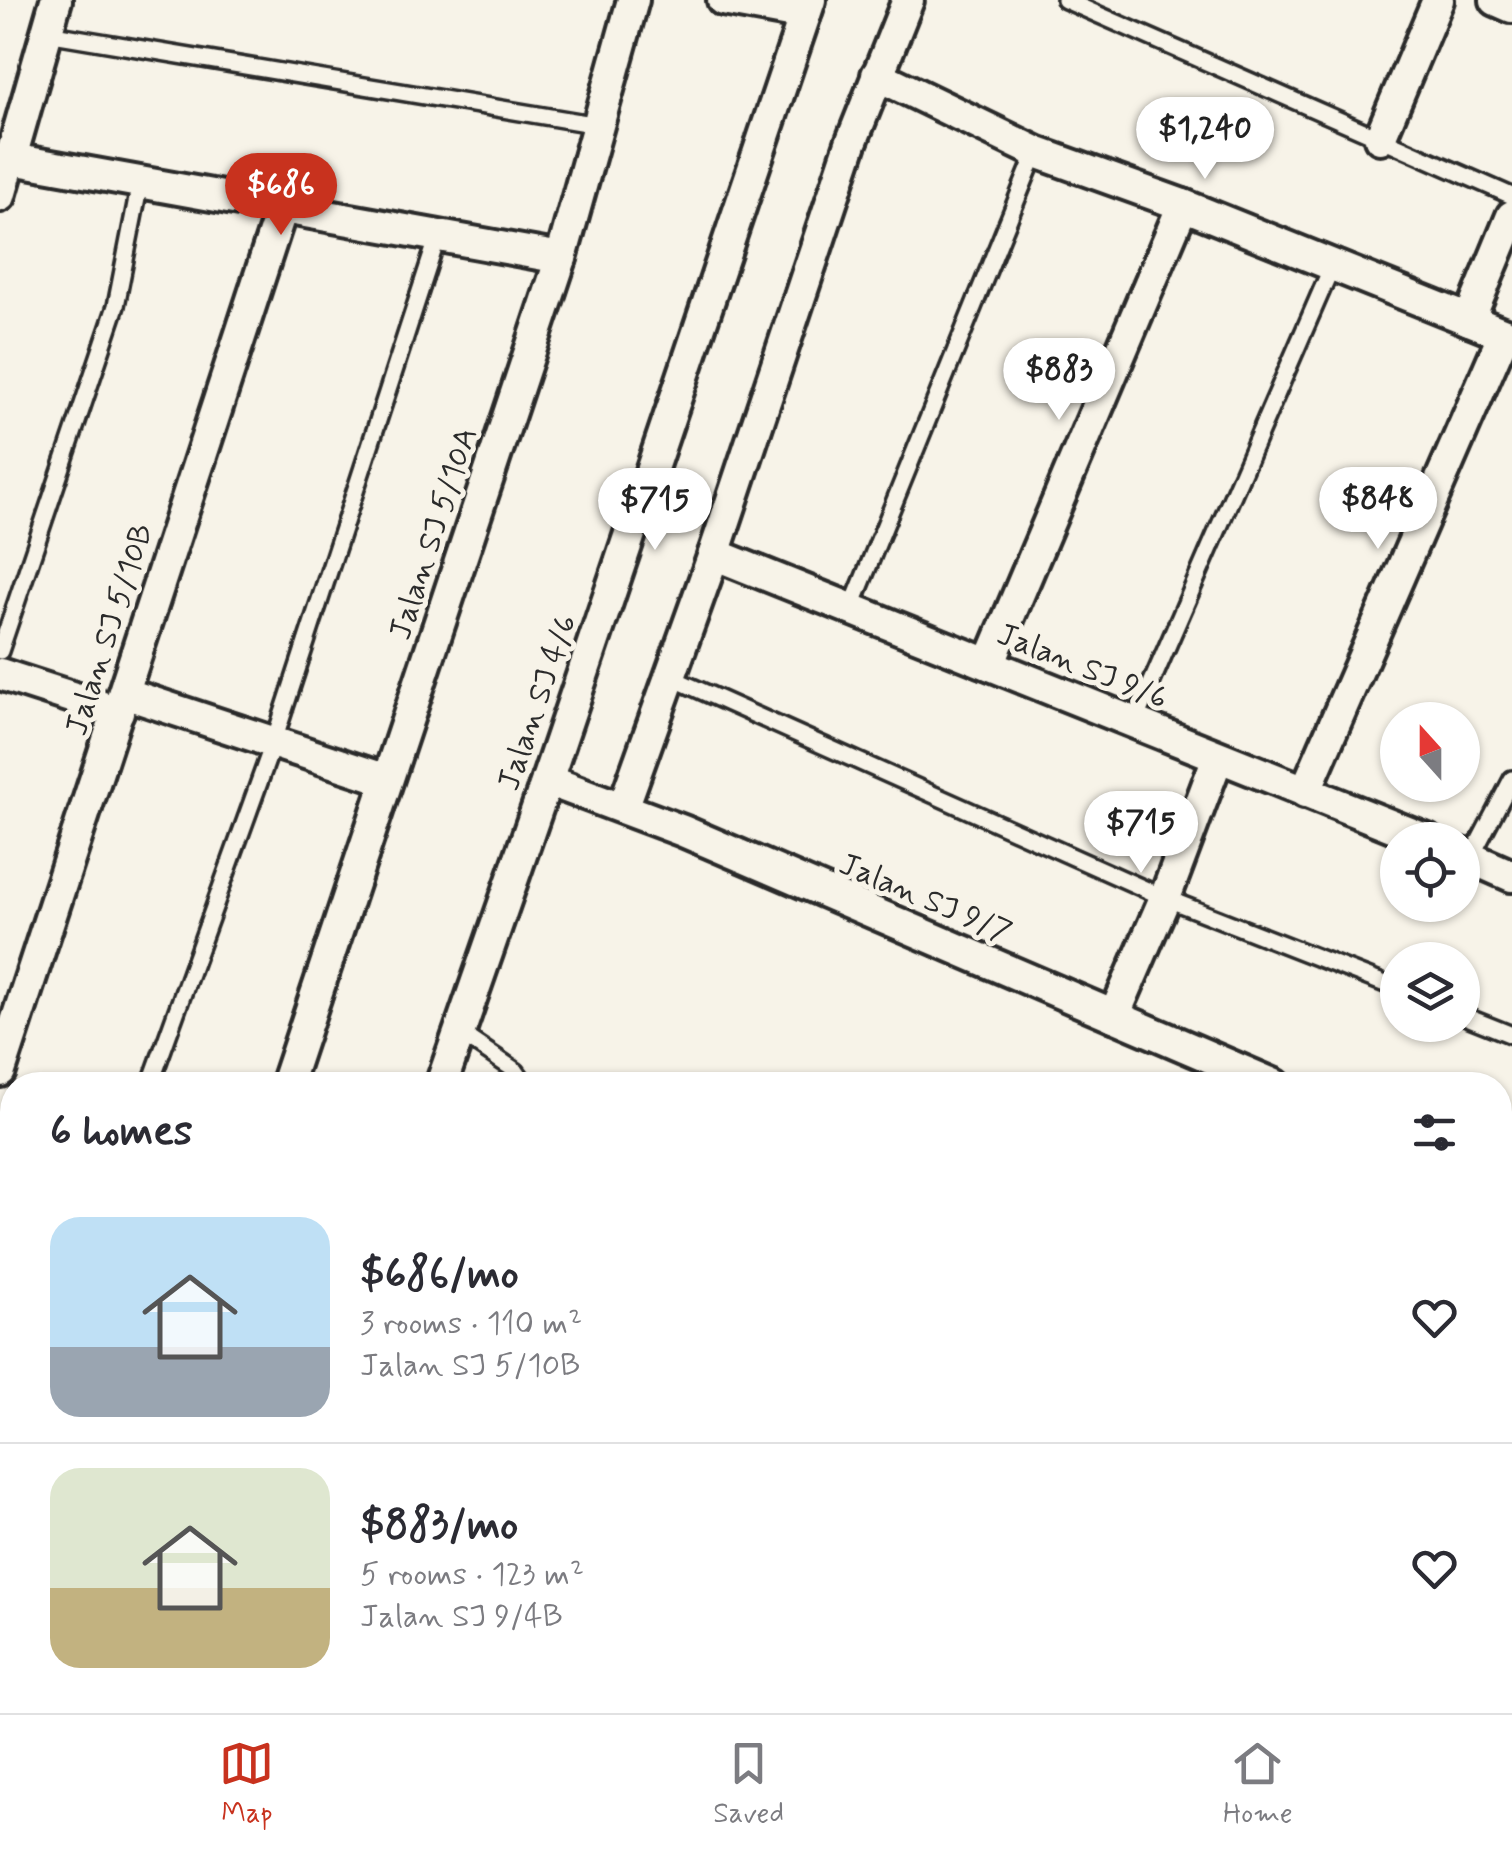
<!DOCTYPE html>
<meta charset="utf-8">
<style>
body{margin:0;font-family:Mynerve,sans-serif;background:#f2f2f3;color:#2b2b33;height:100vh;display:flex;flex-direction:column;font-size:38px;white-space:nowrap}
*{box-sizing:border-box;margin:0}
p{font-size:32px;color:#7c7c81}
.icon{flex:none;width:55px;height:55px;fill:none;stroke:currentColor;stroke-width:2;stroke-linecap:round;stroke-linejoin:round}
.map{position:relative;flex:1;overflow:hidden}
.details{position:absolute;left:0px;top:1072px;width:1512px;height:642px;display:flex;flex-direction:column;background:#fff;border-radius:40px 40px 0 0;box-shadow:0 2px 8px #0004}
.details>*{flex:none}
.needle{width:65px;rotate:339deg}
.buttons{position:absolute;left:1380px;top:702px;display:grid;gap:20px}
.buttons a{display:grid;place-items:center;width:100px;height:100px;border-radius:50%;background:#fff;box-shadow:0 2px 8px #0004;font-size:50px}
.price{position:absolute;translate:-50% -85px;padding:0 22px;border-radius:35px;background:#fff;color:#222;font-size:32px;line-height:65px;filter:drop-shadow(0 2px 5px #0008)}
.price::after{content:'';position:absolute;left:50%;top:60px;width:30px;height:22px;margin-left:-15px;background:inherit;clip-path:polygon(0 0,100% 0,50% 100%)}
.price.on{background:#c8321e;color:#fff}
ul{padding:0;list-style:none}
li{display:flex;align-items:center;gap:30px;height:250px;padding:0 50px}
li+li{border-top:2px solid #e1e1e2}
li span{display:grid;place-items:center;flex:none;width:280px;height:200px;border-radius:30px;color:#555}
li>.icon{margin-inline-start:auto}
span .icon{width:120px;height:120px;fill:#fffc;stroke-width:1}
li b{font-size:42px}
h2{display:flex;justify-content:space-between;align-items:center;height:120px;padding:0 50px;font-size:42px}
.dock{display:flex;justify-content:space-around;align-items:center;height:140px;border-top:2px solid #e1e1e2;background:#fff;font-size:28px;color:#7c7c81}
.dock a{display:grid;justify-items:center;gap:5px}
.dock .on{color:#c8321e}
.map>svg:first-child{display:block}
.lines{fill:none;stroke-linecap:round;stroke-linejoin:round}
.lane-casing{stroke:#2b2b2b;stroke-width:22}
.street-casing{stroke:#2b2b2b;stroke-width:38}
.lane{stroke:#f7f3e8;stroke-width:15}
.street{stroke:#f7f3e8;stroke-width:30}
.labels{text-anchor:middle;stroke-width:10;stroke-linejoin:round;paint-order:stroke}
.street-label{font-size:32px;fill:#2b2b2b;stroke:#f7f3e8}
</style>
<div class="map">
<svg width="1512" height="1713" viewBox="0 0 1512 1713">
<rect width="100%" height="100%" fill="#f7f3e8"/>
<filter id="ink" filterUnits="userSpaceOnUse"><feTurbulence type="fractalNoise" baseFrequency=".01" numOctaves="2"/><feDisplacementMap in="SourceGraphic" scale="20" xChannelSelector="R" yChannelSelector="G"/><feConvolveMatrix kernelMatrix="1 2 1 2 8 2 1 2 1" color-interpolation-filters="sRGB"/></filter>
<g filter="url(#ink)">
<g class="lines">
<defs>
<g id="lane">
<path d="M1065,0l447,196"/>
<path d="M47,33l551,92"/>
<path d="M851,609l185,-457"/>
<path d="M0,651l116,-345 24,-123"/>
<path d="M670,677l495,221 233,91"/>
<path d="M1134,723l199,-459"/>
<path d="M1471,857l41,-78"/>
<path d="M1462,1015l50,20"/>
<path d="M460,1033l56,38 10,14"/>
<path d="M150,1085l124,-344 164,-505"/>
<path d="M0,1142l12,4"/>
<path d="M0,1506l12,-35"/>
<path d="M1500,1656l12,5"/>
<path d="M0,1695l29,18"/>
<path d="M1134,1702l27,11"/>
<path d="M320,1713l7,-11"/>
<path d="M458,1713l2,-4 9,-7"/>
<path d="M1259,1713l4,-11"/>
</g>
<g id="street">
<path d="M723,0l82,15"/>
<path d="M1496,0l16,7"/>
<path d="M877,75l159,77 147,53 329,132"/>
<path d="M1380,138l58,-138"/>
<path d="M12,159l549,99"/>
<path d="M0,196l56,-196"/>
<path d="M1469,320l43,-104"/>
<path d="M714,554l713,286"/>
<path d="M989,664l194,-459"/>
<path d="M0,674l118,38"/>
<path d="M124,693l263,87"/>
<path d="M547,780l136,51 592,254"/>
<path d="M1305,792l199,-458"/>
<path d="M623,808l91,-254 137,-411 57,-143"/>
<path d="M1462,854l50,22"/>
<path d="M1114,1016l51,-118 53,-141"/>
<path d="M0,1071l282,-863"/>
<path d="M286,1085l275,-827 72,-258"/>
<path d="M441,1085l106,-305 263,-780"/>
<path d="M1500,1182l12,5"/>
<path d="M58,1713l7,-11"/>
<path d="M201,1713l5,-11"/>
</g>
</defs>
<!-- lane casing -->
<use href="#lane" class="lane-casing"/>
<!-- street casing -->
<use href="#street" class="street-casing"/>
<!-- lane -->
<use href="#lane" class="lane"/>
<!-- street -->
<use href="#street" class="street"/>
</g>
</g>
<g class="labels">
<!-- street labels -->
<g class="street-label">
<text transform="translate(432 533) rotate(-72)" y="11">Jalan SJ 5/10A</text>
<text transform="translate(108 629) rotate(-72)" y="11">Jalan SJ 5/10B</text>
<text transform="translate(1083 665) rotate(22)" y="11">Jalan SJ 9/6</text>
<text transform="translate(536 702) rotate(-71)" y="11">Jalan SJ 4/6</text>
<text transform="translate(926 897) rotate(23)" y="11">Jalan SJ 9/7</text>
</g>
</g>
</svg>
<div class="buttons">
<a><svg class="needle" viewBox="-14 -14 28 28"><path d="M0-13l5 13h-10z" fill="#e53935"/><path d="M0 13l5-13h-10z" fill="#7c7c81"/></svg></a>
<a><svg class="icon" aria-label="locate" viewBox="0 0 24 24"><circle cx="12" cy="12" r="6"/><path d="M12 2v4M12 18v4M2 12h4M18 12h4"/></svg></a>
<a><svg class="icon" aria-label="layers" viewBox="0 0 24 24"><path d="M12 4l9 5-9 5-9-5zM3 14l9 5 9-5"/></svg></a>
</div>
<b class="price" style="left:1205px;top:182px">$1,240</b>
<b class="price on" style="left:281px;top:238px">$686</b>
<b class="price" style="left:1059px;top:423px">$883</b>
<b class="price" style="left:1378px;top:552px">$848</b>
<b class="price" style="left:655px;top:553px">$715</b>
<b class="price" style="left:1141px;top:876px">$715</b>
<section class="details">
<h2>6 homes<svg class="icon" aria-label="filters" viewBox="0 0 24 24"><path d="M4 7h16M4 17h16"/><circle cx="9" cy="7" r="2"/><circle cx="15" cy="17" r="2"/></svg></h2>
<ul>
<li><span style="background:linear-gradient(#bfe0f5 65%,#9aa5b1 0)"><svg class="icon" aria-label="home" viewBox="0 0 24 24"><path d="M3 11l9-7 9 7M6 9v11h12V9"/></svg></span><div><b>$686/mo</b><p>3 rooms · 110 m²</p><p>Jalan SJ 5/10B</p></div><svg class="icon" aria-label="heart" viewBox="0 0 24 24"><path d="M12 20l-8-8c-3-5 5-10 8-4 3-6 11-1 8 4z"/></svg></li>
<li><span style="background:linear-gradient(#dfe7d0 60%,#c2b280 0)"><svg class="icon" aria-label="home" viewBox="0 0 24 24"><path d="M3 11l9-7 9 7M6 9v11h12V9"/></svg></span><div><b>$883/mo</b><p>5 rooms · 123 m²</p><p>Jalan SJ 9/4B</p></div><svg class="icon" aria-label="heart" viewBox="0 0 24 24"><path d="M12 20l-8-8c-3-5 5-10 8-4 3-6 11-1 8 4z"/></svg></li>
</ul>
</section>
</div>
<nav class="dock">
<a class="on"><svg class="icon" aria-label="map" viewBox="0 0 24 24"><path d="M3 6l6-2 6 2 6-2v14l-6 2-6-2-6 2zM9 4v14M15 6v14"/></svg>Map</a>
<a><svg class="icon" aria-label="saved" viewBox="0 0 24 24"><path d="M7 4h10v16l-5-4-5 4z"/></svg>Saved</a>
<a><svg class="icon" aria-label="home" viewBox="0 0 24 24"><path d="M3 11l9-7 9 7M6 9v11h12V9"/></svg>Home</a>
</nav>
